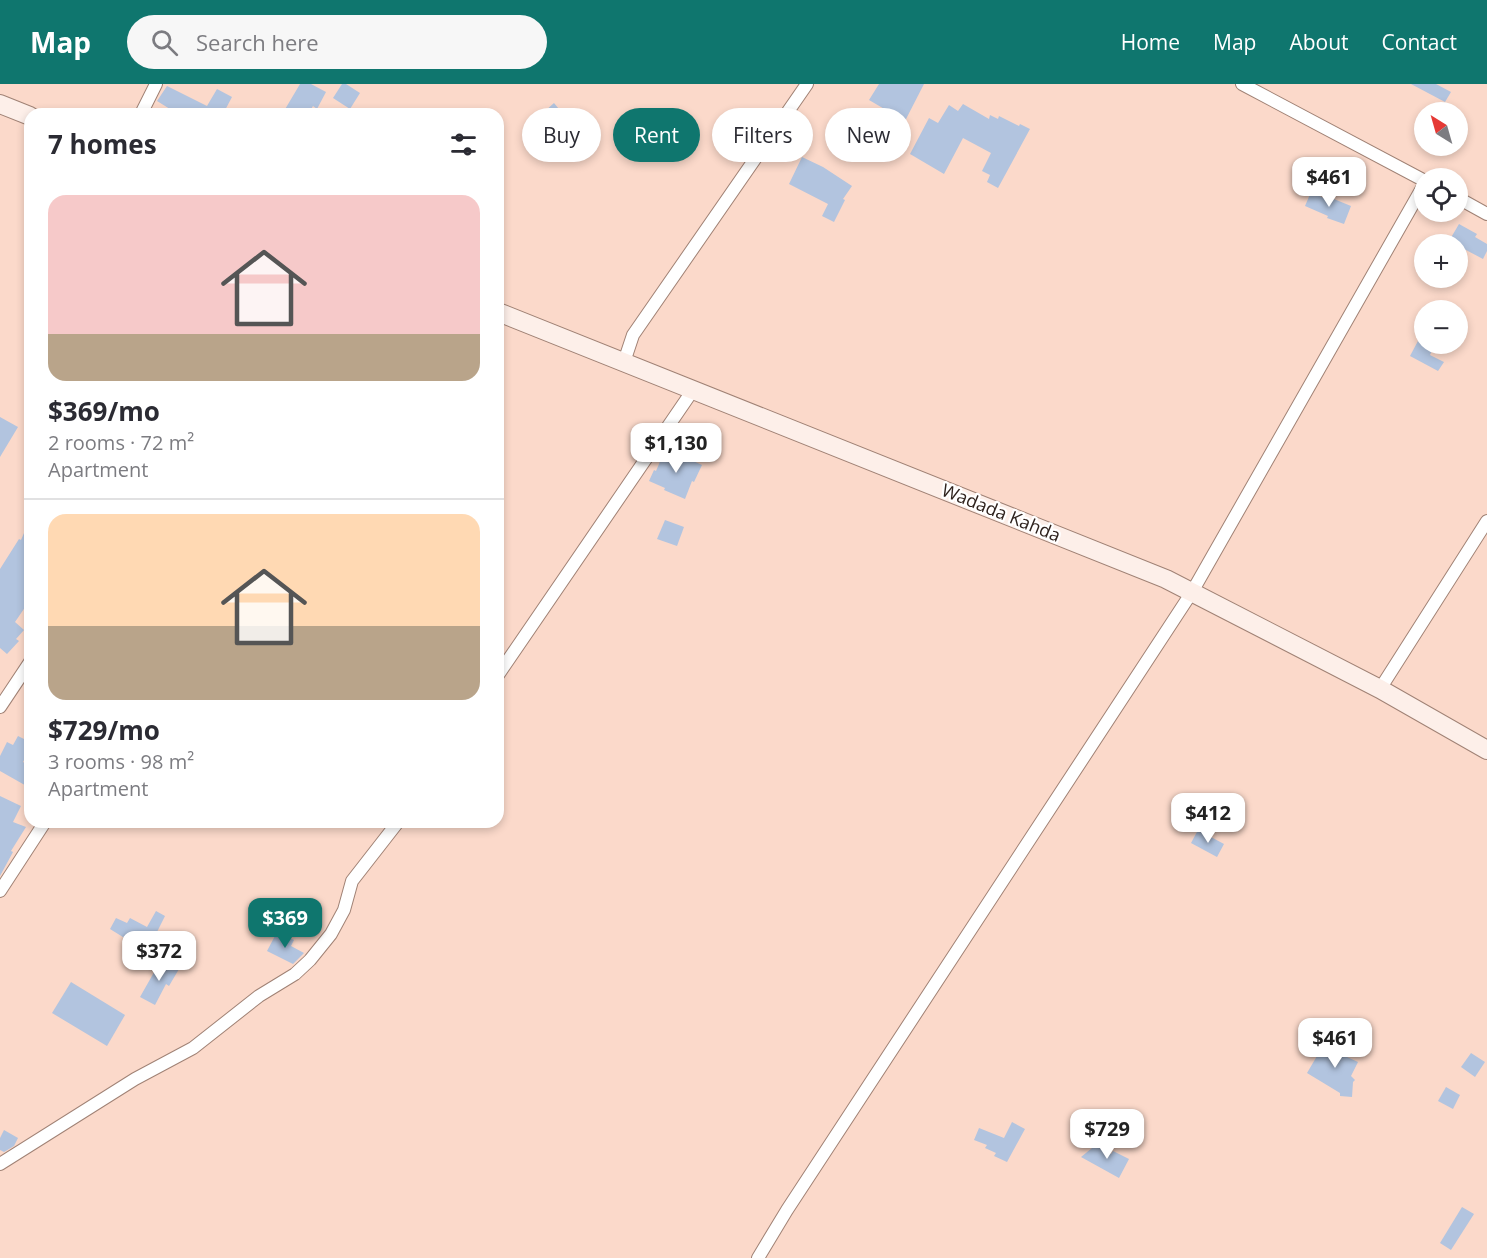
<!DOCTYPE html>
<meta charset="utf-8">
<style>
body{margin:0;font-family:"Open Sans",sans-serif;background:#f7f7f7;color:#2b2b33;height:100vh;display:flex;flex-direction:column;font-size:22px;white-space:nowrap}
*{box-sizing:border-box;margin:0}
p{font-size:20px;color:#7c7c81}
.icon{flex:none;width:33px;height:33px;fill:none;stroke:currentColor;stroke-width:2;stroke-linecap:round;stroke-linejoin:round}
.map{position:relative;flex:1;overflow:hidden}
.side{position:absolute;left:24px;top:24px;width:480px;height:720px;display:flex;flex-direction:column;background:#fff;border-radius:18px;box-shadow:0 3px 9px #0003}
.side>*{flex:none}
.top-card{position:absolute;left:522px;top:24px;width:570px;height:54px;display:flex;gap:12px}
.needle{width:39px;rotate:323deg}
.tools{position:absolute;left:1414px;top:18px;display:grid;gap:12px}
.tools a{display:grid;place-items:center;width:54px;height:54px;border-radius:50%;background:#fff;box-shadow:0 3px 9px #0003;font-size:30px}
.price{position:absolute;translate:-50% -51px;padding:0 14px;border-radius:12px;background:#fff;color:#222;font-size:20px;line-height:39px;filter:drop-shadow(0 2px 3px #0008)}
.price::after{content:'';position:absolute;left:50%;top:36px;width:18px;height:14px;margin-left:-9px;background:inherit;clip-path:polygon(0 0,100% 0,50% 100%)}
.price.selected{background:#0f766e;color:#fff}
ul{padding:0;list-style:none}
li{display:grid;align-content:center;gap:12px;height:318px;padding:0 24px}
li+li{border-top:2px solid #e1e1e2}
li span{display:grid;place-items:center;height:186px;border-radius:18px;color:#555}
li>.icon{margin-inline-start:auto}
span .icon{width:108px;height:108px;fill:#fffc;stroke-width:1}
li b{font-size:26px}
h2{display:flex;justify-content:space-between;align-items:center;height:72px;padding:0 24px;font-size:26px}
.chip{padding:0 21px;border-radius:27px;background:#fff;box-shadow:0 3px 9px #0003;font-size:21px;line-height:54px}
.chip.selected{background:#0f766e;color:#fff}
header{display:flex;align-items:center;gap:36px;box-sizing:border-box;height:84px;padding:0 30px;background:#0f766e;color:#fff}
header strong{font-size:28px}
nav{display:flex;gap:33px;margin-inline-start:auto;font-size:21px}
.search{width:420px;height:54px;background:#f7f7f7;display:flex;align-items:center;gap:15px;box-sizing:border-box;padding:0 21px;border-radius:33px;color:#7c7c81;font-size:22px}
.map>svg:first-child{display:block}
.building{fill:#b2c4df}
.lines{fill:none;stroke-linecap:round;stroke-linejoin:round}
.minor-casing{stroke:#a08275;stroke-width:14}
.secondary-casing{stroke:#a08275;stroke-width:20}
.minor{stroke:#fff;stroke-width:12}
.secondary{stroke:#fdefe9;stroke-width:18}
.labels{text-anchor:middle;stroke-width:4.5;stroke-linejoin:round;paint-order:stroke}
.street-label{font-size:18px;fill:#2f231e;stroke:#fff}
</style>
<header>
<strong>Map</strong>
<div class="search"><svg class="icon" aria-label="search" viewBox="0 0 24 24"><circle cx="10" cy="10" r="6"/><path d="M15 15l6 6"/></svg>Search here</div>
<nav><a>Home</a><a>Map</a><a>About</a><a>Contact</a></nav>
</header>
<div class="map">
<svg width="1487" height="1174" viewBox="0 0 1487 1174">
<rect width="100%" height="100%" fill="#fbd9ca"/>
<!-- building -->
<g class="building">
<path d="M300,0h11l15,8 -9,17 -4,-3 -5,8h-17l-7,-3z"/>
<path d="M342,0h4l14,9 -10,16 -17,-11z"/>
<path d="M879,0h45l-19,37 -36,-21z"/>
<path d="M1411,0h25l15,8 -6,10z"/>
<path d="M167,2l40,20 10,-17 15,8 -9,17h-45l-21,-13z"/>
<path d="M554,19l9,11 4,-4 18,26 -27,19 -7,-11 -13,-11 12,-14 -6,-7z"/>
<path d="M963,20l26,15 1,-4 8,4 1,-3 20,10 1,-2 10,5 -32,59 -11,-6 3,-7 -8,-4 9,-18 -28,-15 -19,36 -34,-20 19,-36 9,5 11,-18 9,6z"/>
<path d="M802,73l21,10 29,19 -9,13 2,1 -11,22 -12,-6 6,-12 -39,-20z"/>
<path d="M1311,108l17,8 1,-3 22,9 -7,18 -17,-6 1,-2 -23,-10z"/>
<path d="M1459,140l18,10 -2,3 12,7v7l-4,8 -34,-18z"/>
<path d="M1419,255l6,5 9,2 -4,9 14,7 -6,9 -28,-15z"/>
<path d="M0,333l18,10 -18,30z"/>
<path d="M669,366l33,15 -8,17 -2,-1 -7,18 -21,-9 1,-2 -16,-7 5,-11 2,1 6,-14 3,2z"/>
<path d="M30,435v81l-15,22 9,8 -8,9 3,2 -12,13 -7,-6v-79l19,-30 2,1z"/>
<path d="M665,436l19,7 -7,19 -20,-7z"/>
<path d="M18,652l12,6v6l-7,14 7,4v22l-30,-17v-15l7,-14 6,3z"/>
<path d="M0,712l21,10 -8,16 13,5 -15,24 2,1 -13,24z"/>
<path d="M1198,746l26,14 -7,13 -26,-14z"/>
<path d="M156,827l9,5 -18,36 -37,-23 6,-11 11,5 3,-5 17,9z"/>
<path d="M277,848l17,8 -3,6 13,7 -11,11 -26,-13z"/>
<path d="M161,876l18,9 -10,17 -3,-2 -11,21 -15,-8z"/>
<path d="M71,898l54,33 -18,31 -55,-33z"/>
<path d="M1328,956l22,11 -3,6 11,5 -7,14 4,4 -2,2 -1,15 -12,-1v-3l-33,-20 10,-17 2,1z"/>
<path d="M1471,969l14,9 -10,15 -14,-10z"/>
<path d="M1446,1003l14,8 -7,14 -15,-8z"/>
<path d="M1012,1038l13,7 -18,33 -13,-6 2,-3 -11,-5 2,-3 -13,-5 5,-12 25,10z"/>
<path d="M4,1046l14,8 -4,8 -10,6 -4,-2v-12z"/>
<path d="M1097,1060l14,10 2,-3 16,8 -10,19 -38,-21z"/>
<path d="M1462,1123l12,7 -23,36 -11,-7z"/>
</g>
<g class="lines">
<defs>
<g id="minor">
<path d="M1242,0l183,97"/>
<path d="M141,30l15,-30"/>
<path d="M1458,114l29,16"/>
<path d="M624,278l9,-27 174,-251"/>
<path d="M498,591l195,-285"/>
<path d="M1380,605l107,-168"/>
<path d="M0,623l30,-45"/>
<path d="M0,807l45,-69"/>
<path d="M0,1080l135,-85 58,-31 66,-52 36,-22 15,-14 21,-26 13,-24 8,-29 46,-59"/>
<path d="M758,1174l29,-48 405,-618 233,-409"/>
</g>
<g id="secondary">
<path d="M0,20l30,12"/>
<path d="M498,228l668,267 214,110 107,61"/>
</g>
</defs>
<!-- minor casing -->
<use href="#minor" class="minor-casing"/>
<!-- secondary casing -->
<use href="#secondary" class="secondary-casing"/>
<!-- minor -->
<use href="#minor" class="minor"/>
<!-- secondary -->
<use href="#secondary" class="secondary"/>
</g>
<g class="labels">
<!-- street labels -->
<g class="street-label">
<text transform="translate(1001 429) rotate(22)" y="6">Wadada Kahda</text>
</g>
</g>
</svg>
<div class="tools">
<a><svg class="needle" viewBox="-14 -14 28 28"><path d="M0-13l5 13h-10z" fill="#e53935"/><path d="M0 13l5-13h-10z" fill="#7c7c81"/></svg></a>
<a><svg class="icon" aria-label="locate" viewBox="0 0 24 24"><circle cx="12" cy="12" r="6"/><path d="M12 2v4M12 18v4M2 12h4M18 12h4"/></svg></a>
<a>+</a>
<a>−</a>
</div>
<b class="price" style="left:1329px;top:124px">$461</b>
<b class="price" style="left:676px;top:390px">$1,130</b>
<b class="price" style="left:1208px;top:760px">$412</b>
<b class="price selected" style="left:285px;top:865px">$369</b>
<b class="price" style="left:159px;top:898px">$372</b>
<b class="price" style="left:1335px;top:985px">$461</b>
<b class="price" style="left:1107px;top:1076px">$729</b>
<div class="top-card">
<a class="chip">Buy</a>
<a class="chip selected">Rent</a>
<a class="chip">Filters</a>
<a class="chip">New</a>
</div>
<section class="side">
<h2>7 homes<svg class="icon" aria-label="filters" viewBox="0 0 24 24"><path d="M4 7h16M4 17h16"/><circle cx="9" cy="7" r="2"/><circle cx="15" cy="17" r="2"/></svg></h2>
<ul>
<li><span style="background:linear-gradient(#f6c9c9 75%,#b9a48a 0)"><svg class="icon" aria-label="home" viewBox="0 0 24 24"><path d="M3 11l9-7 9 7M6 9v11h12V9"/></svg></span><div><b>$369/mo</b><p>2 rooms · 72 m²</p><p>Apartment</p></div></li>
<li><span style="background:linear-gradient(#ffd9b3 60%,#b9a48a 0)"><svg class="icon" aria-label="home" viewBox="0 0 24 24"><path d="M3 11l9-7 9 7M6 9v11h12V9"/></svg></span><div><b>$729/mo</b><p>3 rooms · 98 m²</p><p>Apartment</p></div></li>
</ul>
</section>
</div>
